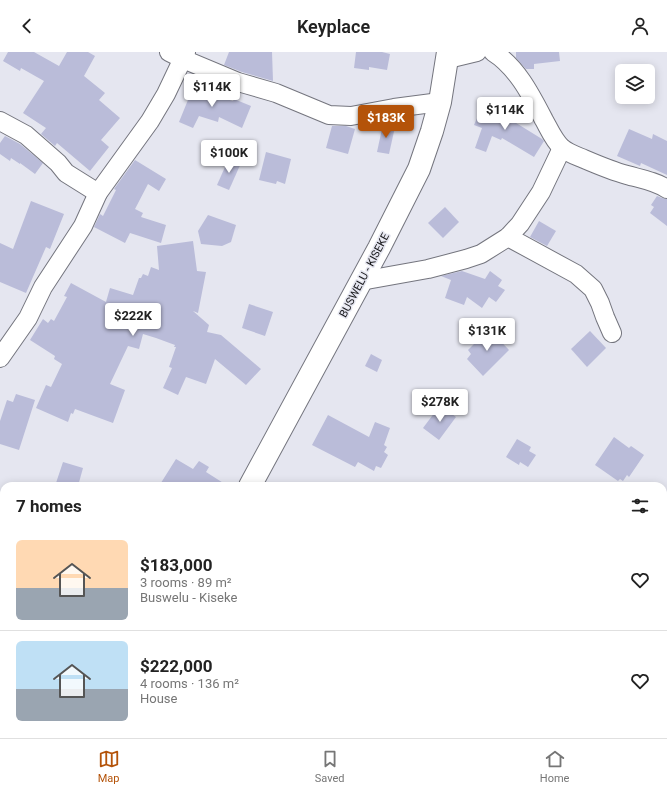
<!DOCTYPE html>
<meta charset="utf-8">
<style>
body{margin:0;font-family:Roboto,sans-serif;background:#f6f6f6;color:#222;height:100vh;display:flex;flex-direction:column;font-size:15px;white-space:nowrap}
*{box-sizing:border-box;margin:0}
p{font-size:13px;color:#767676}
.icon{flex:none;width:22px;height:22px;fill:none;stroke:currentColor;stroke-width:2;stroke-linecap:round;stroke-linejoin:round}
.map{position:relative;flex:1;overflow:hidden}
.panel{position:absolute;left:0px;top:430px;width:667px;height:256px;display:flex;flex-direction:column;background:#fff;border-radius:12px 12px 0 0;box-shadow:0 2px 10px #0003}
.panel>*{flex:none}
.controls{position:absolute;left:615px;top:12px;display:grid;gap:8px}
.controls a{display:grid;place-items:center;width:40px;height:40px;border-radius:6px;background:#fff;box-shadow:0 2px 10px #0003;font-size:20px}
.price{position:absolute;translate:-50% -34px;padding:0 9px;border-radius:4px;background:#fff;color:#222;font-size:13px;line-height:26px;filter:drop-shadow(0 1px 2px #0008)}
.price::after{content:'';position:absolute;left:50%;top:24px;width:12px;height:9px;margin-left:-6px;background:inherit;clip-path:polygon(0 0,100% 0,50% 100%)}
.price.current{background:#b45309;color:#fff}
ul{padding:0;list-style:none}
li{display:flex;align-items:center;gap:12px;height:100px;padding:0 16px}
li+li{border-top:1px solid #e0e0e0}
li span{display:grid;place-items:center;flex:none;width:112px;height:80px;border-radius:6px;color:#555}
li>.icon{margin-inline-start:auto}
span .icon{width:48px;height:48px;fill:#fffc;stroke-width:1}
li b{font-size:17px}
h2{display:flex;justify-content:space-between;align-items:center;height:48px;padding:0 16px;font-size:17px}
header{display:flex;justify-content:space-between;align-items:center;height:52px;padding:0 16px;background:#fff;font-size:18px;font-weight:600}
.menu{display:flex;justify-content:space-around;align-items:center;height:56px;border-top:1px solid #e0e0e0;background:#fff;font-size:11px;color:#767676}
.menu a{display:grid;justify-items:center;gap:2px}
.menu .current{color:#b45309}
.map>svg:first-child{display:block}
.building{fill:#babcd9}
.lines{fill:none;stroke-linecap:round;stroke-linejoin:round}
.minor-casing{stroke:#74757e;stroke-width:20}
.major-casing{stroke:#74757e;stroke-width:24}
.minor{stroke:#fff;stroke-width:18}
.major{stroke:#fff;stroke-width:22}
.labels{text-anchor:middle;stroke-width:3;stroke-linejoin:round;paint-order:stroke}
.street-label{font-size:11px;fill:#17171a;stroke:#e5e6f0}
</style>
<header><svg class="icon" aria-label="back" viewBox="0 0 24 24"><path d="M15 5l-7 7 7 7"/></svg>Keyplace<svg class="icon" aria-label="person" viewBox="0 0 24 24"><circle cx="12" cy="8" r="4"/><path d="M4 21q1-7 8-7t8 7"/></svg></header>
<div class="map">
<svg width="667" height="686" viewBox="0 0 667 686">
<rect width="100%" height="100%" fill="#e5e6f0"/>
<!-- building -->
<g class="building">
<path d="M8,0h26l25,14 8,-14h21l7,4 -11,20 21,17 -6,7 21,18 -19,22 8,7 -19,24 -33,-28 -2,3 -14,-12 5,-6 -23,-15 21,-32 -23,-13 -1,3 -17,-10z"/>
<path d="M229,0h43l1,29 -31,-9 -18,-7z"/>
<path d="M356,0h26l8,2 -3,16 -18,-3v3l-15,-2z"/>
<path d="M516,0h43l1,9 -26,3v5h-8l-10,-11z"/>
<path d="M194,29l15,7 -2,5 26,8 1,-2 17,7 -9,22 -23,-11 -1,5 -19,-6 -6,12 -14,-6 11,-27 -2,-1z"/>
<path d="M490,52l20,9 -2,5 34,21 2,2 -10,16 -32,-19 -1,2 -9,-4 -6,16 -11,-4 7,-20 -8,-3 7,-16 5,3z"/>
<path d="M383,72l12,3 -6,27 -12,-2z"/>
<path d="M332,74h14l9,3 -7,25 -22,-6z"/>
<path d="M629,77l23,10 1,-5 14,7v34l-26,-12 -1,3 -23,-10z"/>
<path d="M5,84l15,8 23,19 -8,11 -15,-11v1l-9,-6 -1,3 -10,-7v-11z"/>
<path d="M266,100l25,7 -6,25 -8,-3 -1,3 -17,-4z"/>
<path d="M229,106l12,5 -12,27 -12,-5z"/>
<path d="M135,108l31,19 -7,12 -11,-7 -13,25 8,4 -2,4 25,8 -5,18 -31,-10 -5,10 -31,-16 6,-13 3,2 13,-26 -2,-1z"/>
<path d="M657,144l5,2 5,1v27l-17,-13 4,-6 -3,-2z"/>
<path d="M31,149l33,13 -14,35 -4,-2 -20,46 -26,-11v-39l13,6z"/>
<path d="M445,155l14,15 -16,16 -15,-15z"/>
<path d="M208,163l28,10 -5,17 -9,4 -21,-2 -3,-13z"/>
<path d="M539,169l17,10 -9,15 -17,-9z"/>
<path d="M193,189l4,30 9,1 -8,41 -5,-2 16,14 -2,7 14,3 40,34 -15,16 -31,-26 -9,25 -20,-7 -8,18 -15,-7 9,-20 -3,-1 7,-20h-2l1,-2 -19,-7 -13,-4 -4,15 -11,-3 -18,38 15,6 -12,33 -38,-14 -2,5 -2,-1 -3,9 -32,-14 10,-23 5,2 11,-23 -8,-5 1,-3 -25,-16 13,-21 5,4 3,-4 3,2 13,-24 -3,-1 7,-13 35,19 4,-14 23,7 6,-17h2l2,-4 5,2 3,-9 8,3 -2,-24z"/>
<path d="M462,219l23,8 5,-8 12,9 -4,6 7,4 -9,12 -7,-5 -7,11 -15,-11 -3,8 -19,-7 6,-18 -10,-4z"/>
<path d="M249,252l24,8 -8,24 -23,-8z"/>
<path d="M489,277l20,21 -26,26 -16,-17 4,-5 -3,-4z"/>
<path d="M590,279l16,17 -19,19 -16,-18z"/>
<path d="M371,302l11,6 -5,12 -12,-6z"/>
<path d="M16,342l19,6 -16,50 -19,-6v-23l7,-21 6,2z"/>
<path d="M441,354l15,11 -17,23 -16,-12 12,-16h1z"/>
<path d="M328,363l41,22 6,-15 15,6 -6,17 3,2 -3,5 4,3 -7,13 -5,-2 -2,5 -16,-9 -3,5 -43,-22z"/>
<path d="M614,385l15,11 2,-2 13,9 -15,22 -2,-2 -4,6 -3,-2 -2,2 -23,-16z"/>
<path d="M517,387l14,8 -2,4 7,4 -8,12 -8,-5 -1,3 -13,-8z"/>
<path d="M176,407l17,10 6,-8 10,6 -3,5 22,14h-69z"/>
<path d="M63,410l20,6 -5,18h-23z"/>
</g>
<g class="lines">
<defs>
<g id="minor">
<path d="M169,0l14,7 55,23 38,11 53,22 22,1 43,-8 46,-6"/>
<path d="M493,0c24,15 38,43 51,68 5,9 10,21 18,28 6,5 15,8 22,11 14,6 28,12 43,16 14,4 28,6 40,14"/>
<path d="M448,7l29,-7"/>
<path d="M0,69l26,14 32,28 8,10 32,20"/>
<path d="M508,185l68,37 17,15 7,14 5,14 7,16"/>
<path d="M361,229l67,-12 38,-10 15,-5 27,-17 12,-13 21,-32 21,-44"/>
<path d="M0,306l28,-40 15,-31 40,-61 15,-33 52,-72 16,-27 20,-42"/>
<path d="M0,563l4,2"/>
<path d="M527,682l7,4"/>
</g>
<g id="major">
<path d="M250,434l129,-238 40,-79 13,-38 8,-29 8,-50"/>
<path d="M113,686l2,-4"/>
</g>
</defs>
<!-- minor casing -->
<use href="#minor" class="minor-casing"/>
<!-- major casing -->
<use href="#major" class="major-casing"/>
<!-- minor -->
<use href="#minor" class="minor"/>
<!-- major -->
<use href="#major" class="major"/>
</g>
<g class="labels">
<!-- street labels -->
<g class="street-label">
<text transform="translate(364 223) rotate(-62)" y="4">BUSWELU - KISEKE</text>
</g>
</g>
</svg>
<div class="controls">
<a><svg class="icon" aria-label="layers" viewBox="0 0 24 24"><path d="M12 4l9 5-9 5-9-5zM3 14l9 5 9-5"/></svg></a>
</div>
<b class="price" style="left:212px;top:56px">$114K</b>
<b class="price" style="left:505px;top:79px">$114K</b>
<b class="price current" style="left:386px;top:87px">$183K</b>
<b class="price" style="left:229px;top:122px">$100K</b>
<b class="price" style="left:133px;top:285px">$222K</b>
<b class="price" style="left:487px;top:300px">$131K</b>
<b class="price" style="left:440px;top:371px">$278K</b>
<section class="panel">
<h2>7 homes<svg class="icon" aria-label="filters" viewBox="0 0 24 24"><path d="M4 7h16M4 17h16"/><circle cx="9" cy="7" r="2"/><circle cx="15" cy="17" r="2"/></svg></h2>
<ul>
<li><span style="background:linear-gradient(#ffd9b3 60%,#9aa5b1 0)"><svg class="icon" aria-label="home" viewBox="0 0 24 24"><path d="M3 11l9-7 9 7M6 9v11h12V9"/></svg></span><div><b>$183,000</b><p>3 rooms · 89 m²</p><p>Buswelu - Kiseke</p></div><svg class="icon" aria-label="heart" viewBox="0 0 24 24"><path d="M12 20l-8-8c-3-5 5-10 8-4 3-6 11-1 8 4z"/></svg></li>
<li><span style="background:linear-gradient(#bfe0f5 60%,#9aa5b1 0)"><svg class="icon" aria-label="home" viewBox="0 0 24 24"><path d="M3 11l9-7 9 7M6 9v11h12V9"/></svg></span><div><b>$222,000</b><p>4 rooms · 136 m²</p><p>House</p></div><svg class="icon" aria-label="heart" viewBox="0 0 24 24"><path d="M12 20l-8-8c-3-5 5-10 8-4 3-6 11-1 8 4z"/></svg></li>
</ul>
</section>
</div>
<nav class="menu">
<a class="current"><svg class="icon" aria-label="map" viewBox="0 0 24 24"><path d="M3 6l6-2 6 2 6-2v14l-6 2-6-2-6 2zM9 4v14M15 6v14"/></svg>Map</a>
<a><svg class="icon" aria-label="saved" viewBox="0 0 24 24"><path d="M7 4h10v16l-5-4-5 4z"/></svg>Saved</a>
<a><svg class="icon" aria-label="home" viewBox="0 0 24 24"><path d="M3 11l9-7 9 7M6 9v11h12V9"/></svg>Home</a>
</nav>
